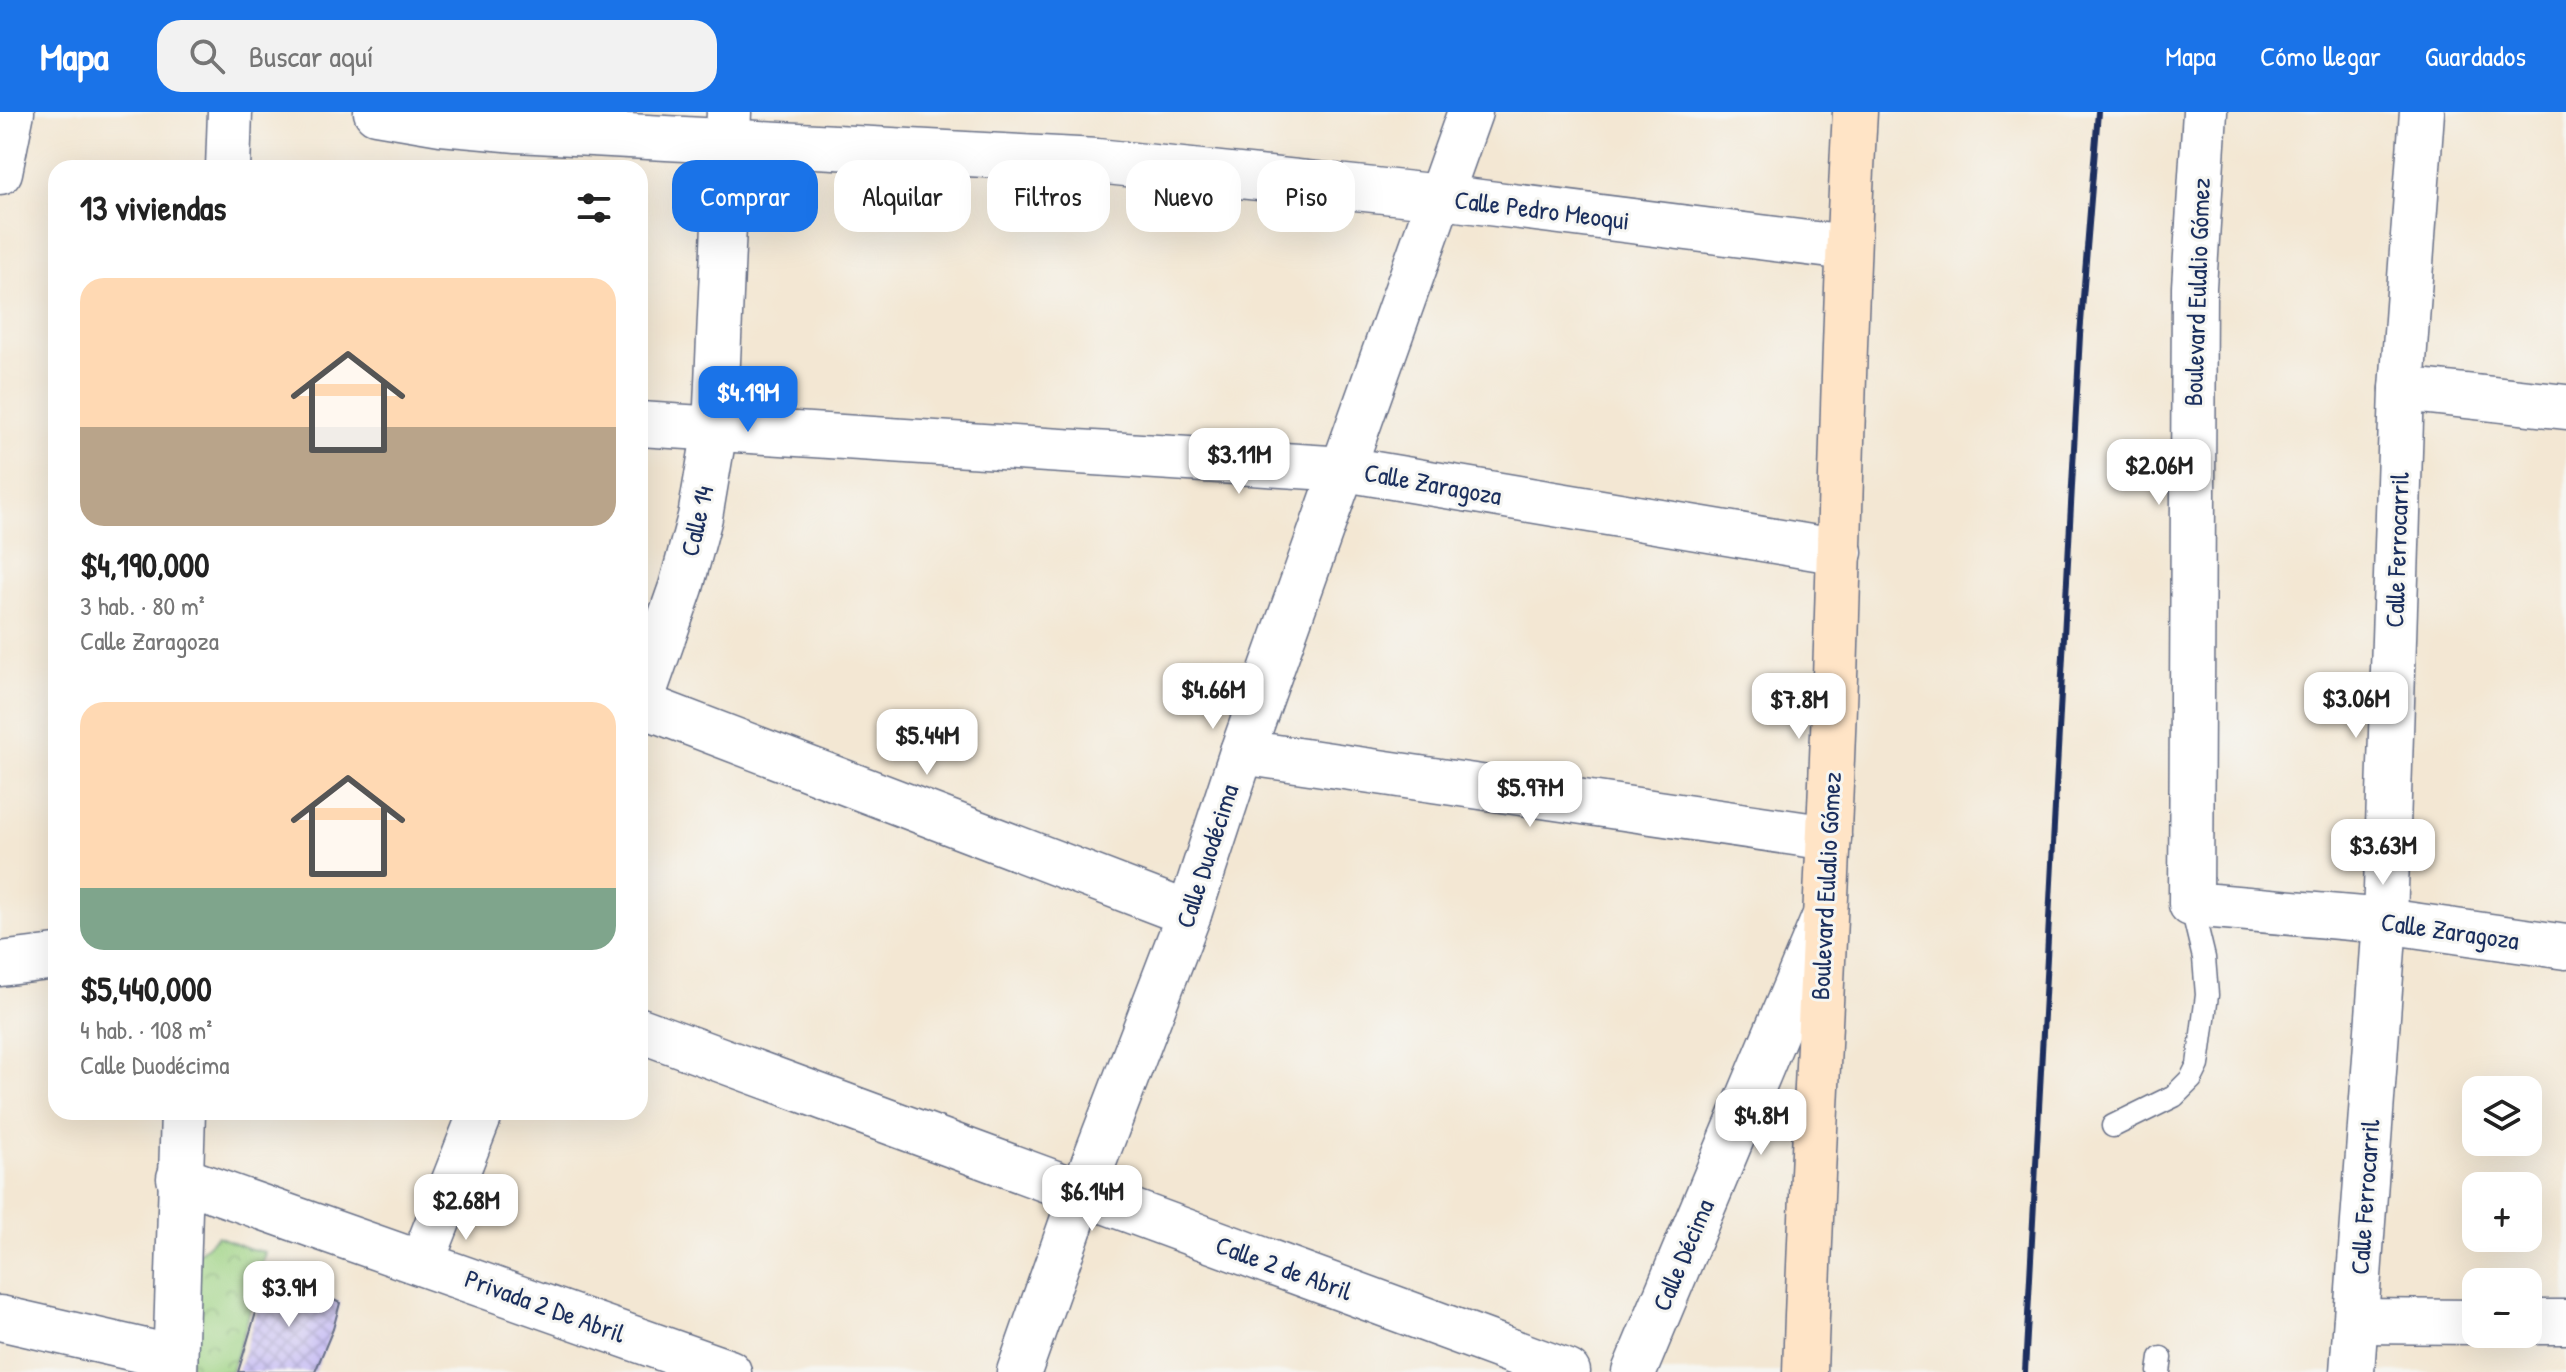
<!DOCTYPE html>
<html lang="es">
<meta charset="utf-8">
<style>
body{margin:0;font-family:"Patrick Hand",sans-serif;background:#f2f2f2;color:#222;height:100vh;display:flex;flex-direction:column;font-size:30px;white-space:nowrap}
*{box-sizing:border-box;margin:0}
p{font-size:26px;color:#767676}
.icon{flex:none;width:44px;height:44px;fill:none;stroke:currentColor;stroke-width:2;stroke-linecap:round;stroke-linejoin:round}
.map{position:relative;flex:1;overflow:hidden}
.details{position:absolute;left:48px;top:48px;width:600px;height:960px;display:flex;flex-direction:column;background:#fff;border-radius:24px;box-shadow:0 8px 32px #0002}
.details>*{flex:none}
.hud{position:absolute;left:672px;top:48px;width:760px;height:72px;display:flex;gap:16px}
.tools{position:absolute;left:2462px;top:964px;display:grid;gap:16px}
.tools a{display:grid;place-items:center;width:80px;height:80px;border-radius:16px;background:#fff;box-shadow:0 8px 32px #0002;font-size:40px}
.price{position:absolute;translate:-50% -68px;padding:0 18px;border-radius:16px;background:#fff;color:#222;font-size:26px;line-height:52px;filter:drop-shadow(0 2px 4px #0008)}
.price::after{content:'';position:absolute;left:50%;top:48px;width:24px;height:18px;margin-left:-12px;background:inherit;clip-path:polygon(0 0,100% 0,50% 100%)}
.price.selected{background:#1a73e8;color:#fff}
ul{padding:0;list-style:none}
li{display:grid;align-content:center;gap:16px;height:424px;padding:0 32px}
li span{display:grid;place-items:center;height:248px;border-radius:24px;color:#555}
li>.icon{margin-inline-start:auto}
span .icon{width:144px;height:144px;fill:#fffc;stroke-width:1}
li b{font-size:34px}
h2{display:flex;justify-content:space-between;align-items:center;height:96px;padding:0 32px;font-size:34px}
.chip{padding:0 28px;border-radius:24px;background:#fff;box-shadow:0 8px 32px #0002;font-size:28px;line-height:72px}
.chip.selected{background:#1a73e8;color:#fff}
header{display:flex;align-items:center;gap:48px;box-sizing:border-box;height:112px;padding:0 40px;background:#1a73e8;color:#fff}
header strong{font-size:38px}
nav{display:flex;gap:44px;margin-inline-start:auto;font-size:28px}
.search{width:560px;height:72px;background:#f2f2f2;display:flex;align-items:center;gap:20px;box-sizing:border-box;padding:0 28px;border-radius:24px;color:#767676;font-size:30px}
.map>svg:first-child{display:block}
.park{fill:url(#park-crowns);stroke:#5c8070;stroke-width:2}
.building{fill:url(#building-cross-hatch)}
.lines{fill:none;stroke-linecap:round;stroke-linejoin:round}
.lane-casing{stroke:#676f87;stroke-width:25}
.street-casing{stroke:#676f87;stroke-width:47}
.secondary-casing{stroke:#676f87;stroke-width:47}
.lane{stroke:#fff;stroke-width:22}
.street{stroke:#fff;stroke-width:44}
.secondary{stroke:#ffe4c6;stroke-width:44}
.rail{stroke:#1b2f5e;stroke-width:6}
.labels{text-anchor:middle;stroke-width:6;stroke-linejoin:round;paint-order:stroke}
.street-label{font-size:26px;fill:#1b2f5e;stroke:#f6f6f2}
</style>
<header>
<strong>Mapa</strong>
<div class="search"><svg class="icon" aria-label="search" viewBox="0 0 24 24"><circle cx="10" cy="10" r="6"/><path d="M15 15l6 6"/></svg>Buscar aquí</div>
<nav><a>Mapa</a><a>Cómo llegar</a><a>Guardados</a></nav>
</header>
<div class="map">
<svg width="2566" height="1260" viewBox="0 0 2566 1260">
<defs>
<pattern id="park-crowns" width="20" height="18" patternUnits="userSpaceOnUse" patternTransform="scale(2)"><rect width="20" height="18" fill="#9dd282"/><path d="M2 6a3 3 0 1 1 6 0M12 15a3 3 0 1 1 6 0" fill="none" stroke="#7fab6e"/></pattern>
<pattern id="building-cross-hatch" width="8" height="8" patternUnits="userSpaceOnUse" patternTransform="scale(2)"><rect width="8" height="8" fill="#c2b7f4"/><path d="M0 0l8 8M0 8l8-8" fill="none" stroke="#9d95c9"/></pattern>
</defs>
<rect width="100%" height="100%" fill="#f6f6f2"/>
<filter id="ink" filterUnits="userSpaceOnUse"><feTurbulence type="fractalNoise" baseFrequency=".0125" numOctaves="2"/><feDisplacementMap in="SourceGraphic" scale="16" xChannelSelector="R" yChannelSelector="G"/><feConvolveMatrix kernelMatrix="1 2 1 2 8 2 1 2 1" color-interpolation-filters="sRGB"/></filter>
<filter id="wash" filterUnits="userSpaceOnUse"><feTurbulence type="fractalNoise" baseFrequency=".006" numOctaves="4" result="noise"/><feDisplacementMap in="SourceGraphic" scale="32" xChannelSelector="R" yChannelSelector="G"/><feGaussianBlur stdDeviation="1.8" result="paint"/><feColorMatrix in="noise" values="0 0 0 0 0 0 0 0 0 0 0 0 0 0 0 0 0 1.4 0 .05"/><feComposite in="paint" operator="in"/></filter>
<g filter="url(#wash)">
<rect width="100%" height="100%" fill="#f3e7d3"/>
<!-- park -->
<path class="park" d="M217,1124l30,12 18,4 -19,74 -15,46h-41l-2,-109z"/>
<g id="blocks">
<!-- building -->
<path class="building" d="M268,1161l33,11 39,19 -7,26 -18,43h-77z"/>
</g>
</g>
<g filter="url(#ink)">
<use href="#blocks" fill-opacity="0" stroke="#676f87" stroke-width="2"/>
<g class="lines">
<defs>
<g id="lane">
<path d="M2113,1014l61,-30 17,-17 7,-14 9,-70 -3,-37 -13,-54"/>
<path d="M2159,1260l2,-14"/>
</g>
<g id="street">
<path d="M376,0l65,11 76,7 580,31 344,36 406,51"/>
<path d="M2205,0l-11,175 -3,617 194,17 181,26"/>
<path d="M228,56l2,-56"/>
<path d="M0,60l12,-60"/>
<path d="M2402,277l164,18"/>
<path d="M640,312l705,45 495,83"/>
<path d="M640,592l41,-117 19,-70 15,-88 14,-317"/>
<path d="M640,592l549,210"/>
<path d="M1242,640l587,86"/>
<path d="M0,852l56,-7"/>
<path d="M640,918l928,342"/>
<path d="M179,1066l550,194"/>
<path d="M422,1150l59,-150"/>
<path d="M0,1206l175,40"/>
<path d="M2356,1209l120,1"/>
<path d="M2528,1210h38"/>
<path d="M175,1260l8,-260"/>
<path d="M1019,1260l63,-179 107,-279 53,-162 228,-640"/>
<path d="M1634,1260l189,-452"/>
<path d="M2352,1260l33,-451 17,-532 20,-277"/>
</g>
<path id="secondary" d="M1805,1260c7,-213 20,-426 28,-639 8,-207 10,-414 22,-621"/>
</defs>
<!-- lane casing -->
<use href="#lane" class="lane-casing"/>
<!-- street casing -->
<use href="#street" class="street-casing"/>
<!-- secondary casing -->
<use href="#secondary" class="secondary-casing"/>
<!-- lane -->
<use href="#lane" class="lane"/>
<!-- street -->
<use href="#street" class="street"/>
<!-- secondary -->
<use href="#secondary" class="secondary"/>
<!-- rail -->
<path class="rail" d="M2025,1260l55,-1037 18,-223"/>
</g>
</g>
<g class="labels">
<!-- street labels -->
<g class="street-label">
<text transform="translate(1542 98) rotate(7)" y="9">Calle Pedro Meoqui</text>
<text transform="translate(2197 180) rotate(-88)" y="9">Boulevard Eulalio Gómez</text>
<text transform="translate(1433 372) rotate(10)" y="9">Calle Zaragoza</text>
<text transform="translate(697 409) rotate(-77)" y="9">Calle 14</text>
<text transform="translate(2397 438) rotate(-88)" y="9">Calle Ferrocarril</text>
<text transform="translate(1207 744) rotate(-72)" y="9">Calle Duodécima</text>
<text transform="translate(1826 774) rotate(-87)" y="9">Boulevard Eulalio Gómez</text>
<text transform="translate(2450 819) rotate(8)" y="9">Calle Zaragoza</text>
<text transform="translate(2365 1085) rotate(-86)" y="9">Calle Ferrocarril</text>
<text transform="translate(1683 1143) rotate(-67)" y="9">Calle Décima</text>
<text transform="translate(1284 1156) rotate(20)" y="9">Calle 2 de Abril</text>
<text transform="translate(545 1194) rotate(20)" y="9">Privada 2 De Abril</text>
</g>
</g>
</svg>
<div class="tools">
<a><svg class="icon" aria-label="layers" viewBox="0 0 24 24"><path d="M12 4l9 5-9 5-9-5zM3 14l9 5 9-5"/></svg></a>
<a>+</a>
<a>−</a>
</div>
<b class="price selected" style="left:748px;top:322px">$4.19M</b>
<b class="price" style="left:1239px;top:384px">$3.11M</b>
<b class="price" style="left:2159px;top:395px">$2.06M</b>
<b class="price" style="left:1213px;top:619px">$4.66M</b>
<b class="price" style="left:2356px;top:628px">$3.06M</b>
<b class="price" style="left:1799px;top:629px">$7.8M</b>
<b class="price" style="left:927px;top:665px">$5.44M</b>
<b class="price" style="left:1530px;top:717px">$5.97M</b>
<b class="price" style="left:2383px;top:775px">$3.63M</b>
<b class="price" style="left:1761px;top:1045px">$4.8M</b>
<b class="price" style="left:1092px;top:1121px">$6.14M</b>
<b class="price" style="left:466px;top:1130px">$2.68M</b>
<b class="price" style="left:289px;top:1217px">$3.9M</b>
<div class="hud">
<a class="chip selected">Comprar</a>
<a class="chip">Alquilar</a>
<a class="chip">Filtros</a>
<a class="chip">Nuevo</a>
<a class="chip">Piso</a>
</div>
<section class="details">
<h2>13 viviendas<svg class="icon" aria-label="filters" viewBox="0 0 24 24"><path d="M4 7h16M4 17h16"/><circle cx="9" cy="7" r="2"/><circle cx="15" cy="17" r="2"/></svg></h2>
<ul>
<li><span style="background:linear-gradient(#ffd9b3 60%,#b9a48a 0)"><svg class="icon" aria-label="home" viewBox="0 0 24 24"><path d="M3 11l9-7 9 7M6 9v11h12V9"/></svg></span><div><b>$4,190,000</b><p>3 hab. · 80 m²</p><p>Calle Zaragoza</p></div></li>
<li><span style="background:linear-gradient(#ffd9b3 75%,#7fa58c 0)"><svg class="icon" aria-label="home" viewBox="0 0 24 24"><path d="M3 11l9-7 9 7M6 9v11h12V9"/></svg></span><div><b>$5,440,000</b><p>4 hab. · 108 m²</p><p>Calle Duodécima</p></div></li>
</ul>
</section>
</div>
